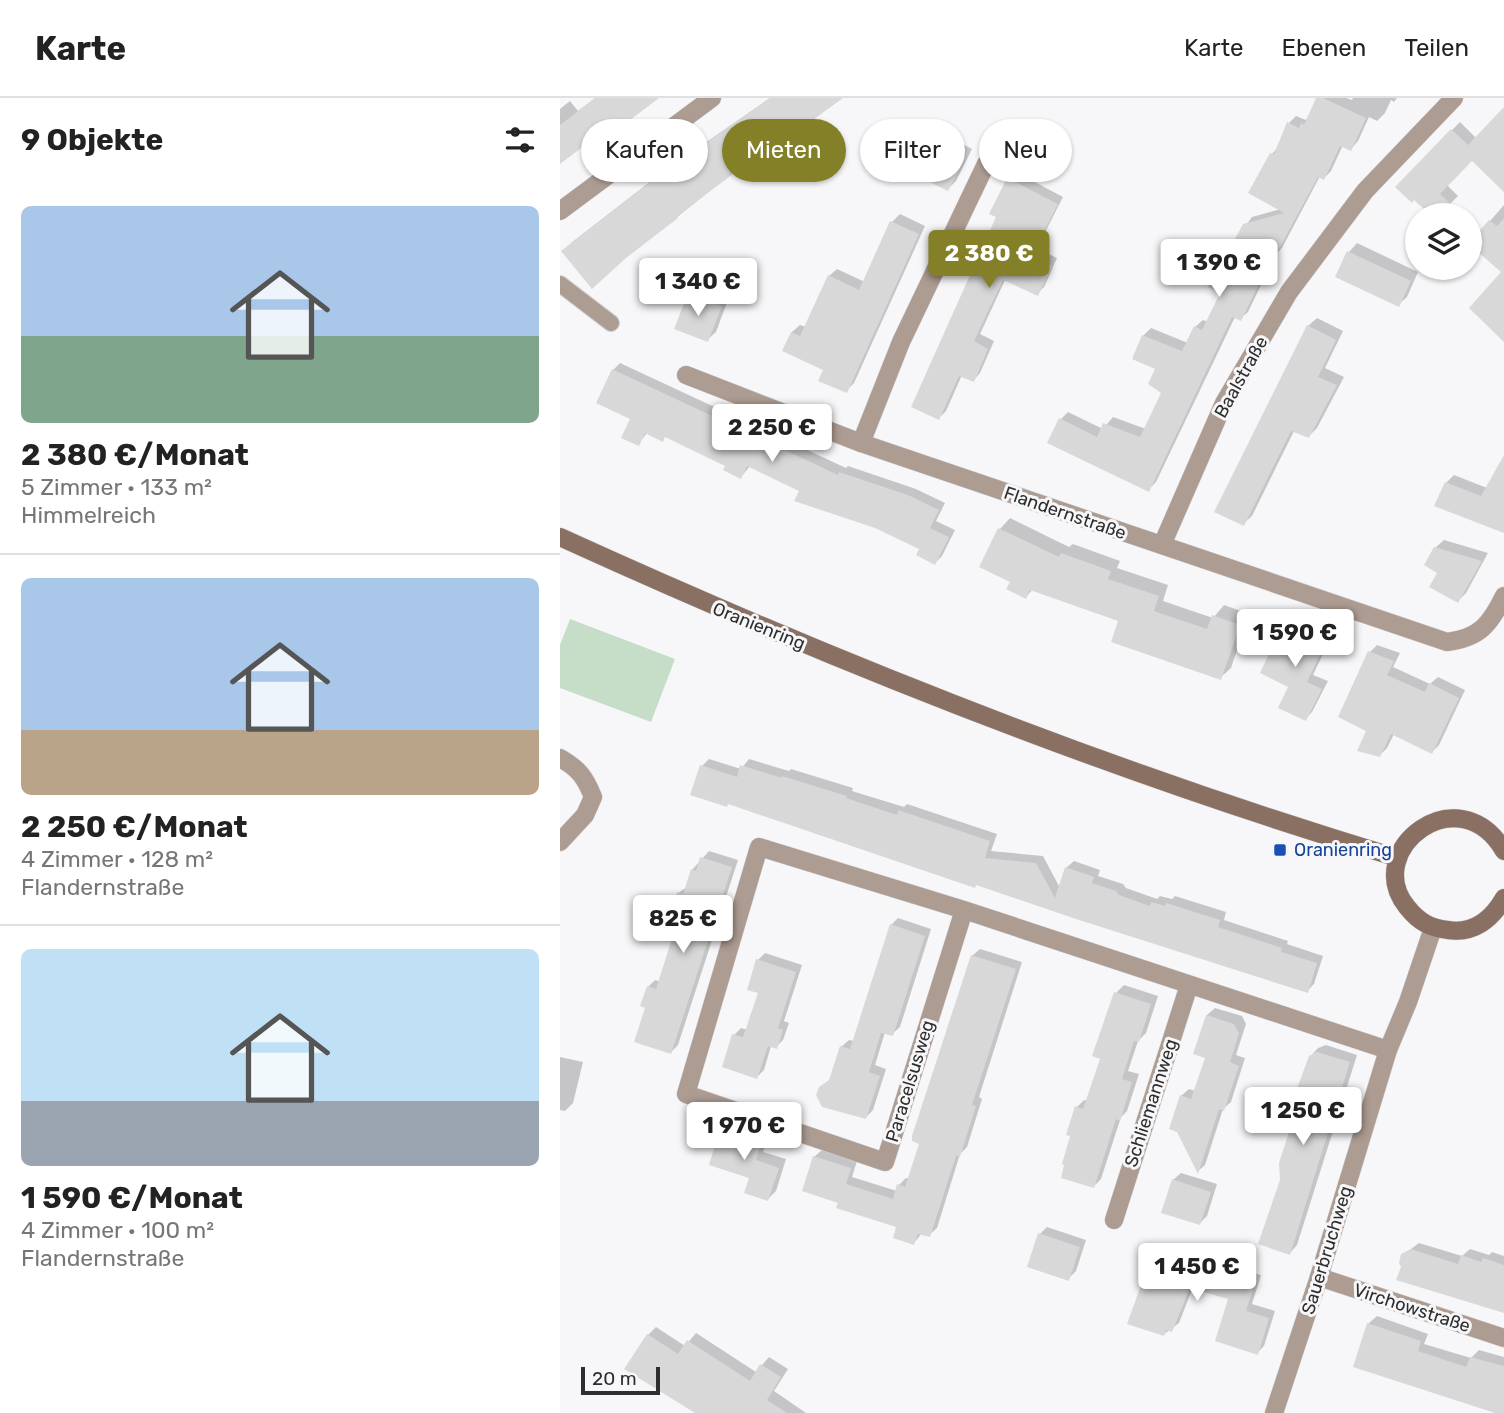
<!DOCTYPE html>
<html lang="de">
<meta charset="utf-8">
<style>
body{margin:0;font-family:Rubik,sans-serif;background:#f2f2f2;color:#222;height:100vh;display:flex;flex-direction:column;font-size:26px;white-space:nowrap}
*{box-sizing:border-box;margin:0}
p{font-size:23px;color:#767676}
.icon{flex:none;width:38px;height:38px;fill:none;stroke:currentColor;stroke-width:2;stroke-linecap:round;stroke-linejoin:round}
.map{position:relative;flex:1;overflow:hidden}
.panel{display:flex;flex-direction:column;background:#fff;width:560px}
.panel>*{flex:none}
.top-card{position:absolute;left:21px;top:21px;width:665px;height:63px;display:flex;gap:14px}
.buttons{position:absolute;left:845px;top:105px;display:grid;gap:14px}
.buttons a{display:grid;place-items:center;width:77px;height:77px;border-radius:50%;background:#fff;box-shadow:0 2px 5px #0004;font-size:35px}
.scale{position:absolute;left:21px;bottom:18px;width:79px;box-sizing:border-box;padding-left:7px;border:4px solid #2e2e2f;border-top:0;font-size:19px;line-height:24px;white-space:nowrap;color:#2e2e2f;-webkit-text-stroke:5px #f7f7f9;paint-order:stroke}
.price{position:absolute;translate:-50% -60px;padding:0 16px;border-radius:7px;background:#fff;color:#222;font-size:23px;line-height:46px;filter:drop-shadow(0 2px 4px #0008)}
.price::after{content:'';position:absolute;left:50%;top:42px;width:21px;height:16px;margin-left:-10px;background:inherit;clip-path:polygon(0 0,100% 0,50% 100%)}
.price.active{background:#838028;color:#fff}
ul{padding:0;list-style:none}
li{display:grid;align-content:center;gap:14px;height:371px;padding:0 21px}
li+li{border-top:2px solid #e0e0e0}
li span{display:grid;place-items:center;height:217px;border-radius:10px;color:#555}
li>.icon{margin-inline-start:auto}
span .icon{width:126px;height:126px;fill:#fffc;stroke-width:1}
li b{font-size:30px}
h2{display:flex;justify-content:space-between;align-items:center;height:84px;padding:0 21px;font-size:30px}
.pill{padding:0 24px;border-radius:32px;background:#fff;box-shadow:0 2px 5px #0004;font-size:24px;line-height:63px}
.pill.active{background:#838028;color:#fff}
header{display:flex;align-items:center;gap:42px;box-sizing:border-box;height:98px;padding:0 35px;background:#fff;border-bottom:2px solid #e0e0e0}
header strong{font-size:33px}
nav{display:flex;gap:38px;margin-inline-start:auto;font-size:24px}
main{display:flex;flex:1;min-height:0}
.map>svg:first-child{display:block}
.green{fill:#c6ddc7}
.shadow{fill:#0003}
.building{fill:#d8d8d9}
.lines{fill:none;stroke-linecap:round;stroke-linejoin:round}
.lane-casing{stroke:#d3d3d5;stroke-width:18}
.street-casing{stroke:#d3d3d5;stroke-width:19}
.secondary-casing{stroke:#d3d3d5;stroke-width:19}
.lane{stroke:#ad9c92;stroke-width:16}
.street{stroke:#ad9c92;stroke-width:18}
.secondary{stroke:#897062;stroke-width:18}
.transit-dot{fill:#1a4fb4;stroke:#f7f7f9;stroke-width:2.5}
.labels{text-anchor:middle;stroke-width:6;stroke-linejoin:round;paint-order:stroke}
.street-label{font-size:18px;fill:#2e2e2f;stroke:#f7f7f9}
.transit-label{font-size:18px;fill:#164399;stroke:#f7f7f9;text-anchor:start}
</style>
<header>
<strong>Karte</strong>
<nav><a>Karte</a><a>Ebenen</a><a>Teilen</a></nav>
</header>
<main>
<section class="panel">
<h2>9 Objekte<svg class="icon" aria-label="filters" viewBox="0 0 24 24"><path d="M4 7h16M4 17h16"/><circle cx="9" cy="7" r="2"/><circle cx="15" cy="17" r="2"/></svg></h2>
<ul>
<li><span style="background:linear-gradient(#a9c7e8 60%,#7fa58c 0)"><svg class="icon" aria-label="home" viewBox="0 0 24 24"><path d="M3 11l9-7 9 7M6 9v11h12V9"/></svg></span><div><b>2 380 €/Monat</b><p>5 Zimmer · 133 m²</p><p>Himmelreich</p></div></li>
<li><span style="background:linear-gradient(#a9c7e8 70%,#b9a48a 0)"><svg class="icon" aria-label="home" viewBox="0 0 24 24"><path d="M3 11l9-7 9 7M6 9v11h12V9"/></svg></span><div><b>2 250 €/Monat</b><p>4 Zimmer · 128 m²</p><p>Flandernstraße</p></div></li>
<li><span style="background:linear-gradient(#bfe0f5 70%,#9aa5b1 0)"><svg class="icon" aria-label="home" viewBox="0 0 24 24"><path d="M3 11l9-7 9 7M6 9v11h12V9"/></svg></span><div><b>1 590 €/Monat</b><p>4 Zimmer · 100 m²</p><p>Flandernstraße</p></div></li>
</ul>
</section>
<div class="map">
<svg width="944" height="1315" viewBox="0 0 944 1315">
<rect width="100%" height="100%" fill="#f7f7f9"/>
<!-- green -->
<path class="green" d="M10,521l105,40 -24,63 -91,-34v-43z"/>
<!-- shadow -->
<g class="shadow">
<path d="M35,0h61l-59,36 -37,27v-52l10,-8 8,10z"/>
<path d="M210,0h70l-81,65 -5,-7 -77,61 -106,26 89,-69z"/>
<path d="M758,0h28l6,2 1,-2h44l-3,4 -3,-2 -6,13 -8,8 -8,-4 -11,24 -7,8 -8,-4 -12,26 -7,7 -4,-2 -38,72 -6,6 -28,58 -8,7 -5,-2 -79,165 -8,8 -87,-71 7,-7 35,17 10,-12 33,12 18,-37 -6,-24 -15,-32 8,-8 37,15 7,-16 8,-7 5,2 14,-30 7,-44 23,-31 29,-8 -9,-55 7,-8 10,-23 7,-7 10,4z"/>
<path d="M944,11v81l-32,-31 -25,26 11,11 -19,19h-6l-19,-18 -17,-10 63,-65 17,17z"/>
<path d="M387,38l25,13 -16,32 -8,8 -9,-45z"/>
<path d="M456,74l47,25 -26,51 20,10 -13,29 -7,7 -32,-14 -25,54 14,7 -14,32 -6,7 -12,-5 -16,36 -7,7 70,-239z"/>
<path d="M944,107v67l-19,-30 -8,-6z"/>
<path d="M340,116l25,12 -71,157 -8,8 -21,-22 -40,-19 7,-18 8,-7 6,2 23,-51 8,-7 28,13 27,-60z"/>
<path d="M797,145l61,29 -11,25 -9,8 -61,-29 12,-24z"/>
<path d="M137,187l32,12 -13,35 -9,8 -18,-46z"/>
<path d="M757,220l26,13 -18,37 19,9 -27,51 -8,8 -15,-5 -42,85 -9,8 65,-198z"/>
<path d="M60,265l226,105 2,-2 68,23 29,14 -9,18 19,9 -13,26 -7,7 -14,-15 -171,-82 -9,11 -13,-12 -62,-29 -3,3 -15,-7 -10,12 -6,-26 -19,-48z"/>
<path d="M944,361v64l-58,-40 8,-8 33,13z"/>
<path d="M450,420l59,29 4,-3 47,17 -3,7 51,17 -5,16 50,17 11,-13 25,9 -18,54 -11,10 -100,-58 -87,-31 -7,8 -14,-16 -31,-15 19,-37z"/>
<path d="M884,442l44,13 -22,40 -8,8 -23,-53z"/>
<path d="M737,518l36,17 -20,42 15,6 -16,31 -7,7 -28,-79z"/>
<path d="M817,547l23,8 -7,14 37,17 8,-7 27,13 -26,55 -7,7 -38,-18 -7,14 -7,7 -11,-25 1,-78z"/>
<path d="M149,661l32,10 8,-10 40,12 2,-2 62,19 -1,3 52,16 3,-3 90,30 -6,17 52,5 17,32 6,-20 8,-7 26,9 -2,6 25,8 3,4 31,11 3,-3 12,3 3,-3 51,16 -2,8 64,21 -1,3 36,12 -9,28 -7,7 -230,-73 -375,-152z"/>
<path d="M149,753l29,9 -60,185 -7,7 -24,-45 1,-20 7,-7 6,2 16,-51 1,-38 9,-6 5,-17z"/>
<path d="M338,820l33,11 -31,98 -8,7 -7,-2 -10,33 11,4 -13,41 -7,7 -46,-29 12,-10 9,-31 8,-7 5,1 37,-116z"/>
<path d="M420,851l42,13 -43,135 3,2 -15,48 -7,7 -23,74 -8,7 -7,-2 -8,10 -16,-17 -57,-24 -27,-45 8,-7 35,11 -5,16 45,14 2,-6 7,-7 4,1 62,-223z"/>
<path d="M205,855l37,12 -18,56 5,2 -6,17 -7,7 -5,-1 -7,24 -7,7 -23,-42 7,-7 7,2 12,-38 -2,-32z"/>
<path d="M564,887l34,11 -12,37 -8,8 -10,30 11,3 -12,37 -6,6 -20,62 -7,7 -17,-79 7,-7 4,1 14,-43 -8,-3 22,-62z"/>
<path d="M655,910l27,8 4,8 -10,31 9,3 -14,44 -8,7 -18,56 -7,6 -17,-75 8,-7 7,2 11,-34v-42z"/>
<path d="M766,947l31,10 -60,190 -7,8 20,-196 8,-9z"/>
<path d="M0,959l23,5 -10,41 -8,8 -5,-1z"/>
<path d="M171,1021l39,12 -7,21 23,7 -10,32 -8,8 -17,-22 -28,-50z"/>
<path d="M621,1075l36,11 -10,32 -7,7 -27,-43z"/>
<path d="M487,1129l39,13 -10,31 -8,8 -28,-45z"/>
<path d="M859,1145l43,13 8,-7 19,6 3,-3 12,4v55l-101,-45v-11z"/>
<path d="M608,1151l93,26 -9,29 23,7 -11,35 -7,7 -27,-55 -37,-11 -14,36 -15,11 -14,-67 7,-8 3,1z"/>
<path d="M817,1218l51,18 -4,10 47,14 8,-8 25,7v56l-149,-47 14,-43z"/>
<path d="M96,1229l29,19 11,-13 60,39 13,-15 19,12 -14,22 32,22h-108l-50,-78z"/>
</g>
<!-- building -->
<g class="building">
<path d="M35,0h64l-58,44 -4,-6 -37,28v-39z"/>
<path d="M210,0h73l-40,29 2,2 -47,36 -5,-6 -76,57 1,2 -52,40 -34,31 -31,-38 89,-69z"/>
<path d="M756,0h7l43,20 -15,33 -11,-5 -16,34 -6,-3 -44,81 -2,-1 -31,64 -9,-4 -83,175 -102,-49 12,-25 38,19 6,-14 37,14 21,-44 -13,-9 7,-15 -23,-10 10,-24 40,16 12,-25 8,4 18,-37 -12,-6 20,-40 2,1 13,-24 41,-11 -36,-20 22,-40 4,1 13,-32 12,6 2,-5 3,2z"/>
<path d="M944,9v85l-32,-31 -32,33 23,21h-32l-17,-15 -2,3 -17,-16 56,-58 17,16z"/>
<path d="M377,45l28,15 -17,33 -28,-14z"/>
<path d="M447,80l51,26 -26,51 20,11 -14,30 -35,-16 -29,61 14,8 -14,33 -15,-6 -20,44 -28,-13 85,-190 -7,-3z"/>
<path d="M944,120v124l-35,-34 32,-36 -25,-22 7,-7 -8,-7 14,-16 8,6z"/>
<path d="M330,123l29,13 -72,159 -29,-12 5,-11 -41,-19 9,-19 9,4 28,-61 31,15z"/>
<path d="M787,153l64,30 -12,26 -64,-30z"/>
<path d="M128,195l34,13 -14,36 -34,-13z"/>
<path d="M747,227l29,15 -18,37 19,8 -28,53 -18,-7 -47,95 -30,-14z"/>
<path d="M52,271l226,106 1,-3 69,23 31,15 -9,18 19,9 -14,28 -19,-10 3,-6 -44,-21 -81,-27 5,-10 -52,-25 -6,13 -18,-9 2,-4 -60,-29 -2,5 -18,-9 -6,13 -18,-8 9,-19 -34,-16z"/>
<path d="M944,357v78l-70,-27 11,-24 36,14z"/>
<path d="M438,430l61,29 2,-4 50,18 -3,8 51,17 -5,15 53,18 5,-14 28,10 -19,55 -110,-38 7,-21 -88,-31 -4,9 -20,-10 4,-7 -31,-15z"/>
<path d="M874,449l48,14 -24,42 -29,-16 8,-14 -13,-8z"/>
<path d="M729,524l38,18 -20,42 15,7 -16,32 -28,-13 10,-21 -28,-14 16,-34 4,2z"/>
<path d="M808,553l26,10 -7,14 38,17 4,-9 30,15 -27,56 -41,-20 -11,23 -23,-6 9,-20 -28,-14z"/>
<path d="M140,667l37,12 3,-12 42,13v-2l65,20 -1,2 51,17 1,-5 92,31 -5,17 51,5 19,35 10,-31 29,10 -2,6 24,8 3,4 31,11 1,-4 14,4 1,-3 54,17 -2,7 64,21 -1,4 36,11 -9,30 -232,-74 -100,-34 -1,3 -247,-84 -1,3 -37,-12z"/>
<path d="M140,759l32,10 -61,187 -37,-12 11,-34 -5,-2 7,-20 9,3 18,-57 -9,-3 12,-37 6,2 8,-25 5,2z"/>
<path d="M330,826l35,12 -32,100 -12,-3 -12,39 11,4 -14,43 -44,-12 -6,-12 3,-8 10,-7 11,-34 10,3z"/>
<path d="M411,857l45,14 -44,136 4,1 -16,51 -4,-1 -26,81 -12,-3 -4,11 -21,-7 3,-11 -60,-19 2,-5 -36,-12 11,-35 38,12 -5,16 47,15 4,-15 8,3 14,-43 -7,-3v-5z"/>
<path d="M196,861l40,13 -18,56 5,2 -6,19 -9,-3 -11,33 -35,-12 10,-33 11,3 15,-44 -11,-3z"/>
<path d="M554,894l37,12 -12,38 -5,-1 -12,38 10,3 -12,39 -4,-2 -22,69 -33,-10 3,-13 -2,-1 8,-28 -4,-1 9,-29 8,3 17,-50 -8,-3z"/>
<path d="M646,917l28,9 5,9 -9,29 9,4 -15,45 -5,-2 -21,65 -21,-42 -8,-3 11,-34 11,4 14,-41 -12,-4z"/>
<path d="M757,954l33,10 -60,193 -32,-11 22,-64 -1,-17 11,-34 -7,-2 26,-71z"/>
<path d="M161,1028l41,14 -6,20 23,8 -11,33 -24,-8 5,-15 -40,-13z"/>
<path d="M612,1081l39,13 -11,33 -39,-12z"/>
<path d="M478,1135l42,14 -11,34 -42,-14z"/>
<path d="M851,1151l47,15 3,-9 20,7 2,-4 21,7v48l-108,-33 5,-13 -2,-4 2,-9z"/>
<path d="M599,1158l96,26 -9,29 23,7 -11,37 -43,-14 13,-42 -38,-11 -18,44 -6,-2 -2,6 -37,-12 21,-58 7,2z"/>
<path d="M807,1225l54,18 -3,10 48,16 4,-10 34,9v47h-9l-142,-46z"/>
<path d="M87,1236l31,20 9,-14 63,41 10,-17 21,13 -14,23 20,13h-92l-71,-44z"/>
</g>
<g class="lines">
<defs>
<path id="lane" d="M0,186l51,39"/>
<g id="street">
<path d="M0,113l152,-113"/>
<path d="M126,277l175,68 586,199c32,-4 43,-17 57,-46"/>
<path d="M301,345l40,-101 85,-178"/>
<path d="M602,447l62,-142 65,-111 76,-101 89,-93"/>
<path d="M0,660c19,11 25,19 33,39l-8,18 -25,27"/>
<path d="M404,812l-79,252 -199,-68 73,-247 205,63 424,140"/>
<path d="M554,1122l75,-235"/>
<path d="M759,1179l185,61"/>
<path d="M714,1315l45,-136 69,-227 20,-48 25,-74"/>
</g>
<g id="secondary">
<path d="M0,439c272,124 552,235 838,321"/>
<path d="M944,753c-45,-77 -143,-1 -97,56 12,15 23,21 41,23 26,4 44,-11 56,-32"/>
</g>
</defs>
<!-- lane casing -->
<use href="#lane" class="lane-casing"/>
<!-- street casing -->
<use href="#street" class="street-casing"/>
<!-- secondary casing -->
<use href="#secondary" class="secondary-casing"/>
<!-- lane -->
<use href="#lane" class="lane"/>
<!-- street -->
<use href="#street" class="street"/>
<!-- secondary -->
<use href="#secondary" class="secondary"/>
</g>
<!-- markers -->
<rect class="transit-dot" x="713" y="745" width="14" height="14" rx="3.5"/>
<g class="labels">
<!-- street labels -->
<g class="street-label">
<text transform="translate(681 279) rotate(-61)" y="6">Baalstraße</text>
<text transform="translate(505 415) rotate(19)" y="6">Flandernstraße</text>
<text transform="translate(199 528) rotate(22)" y="6">Oranienring</text>
<text transform="translate(350 983) rotate(-73)" y="6">Paracelsusweg</text>
<text transform="translate(591 1005) rotate(-72)" y="6">Schliemannweg</text>
<text transform="translate(767 1152) rotate(-73)" y="6">Sauerbruchweg</text>
<text transform="translate(852 1210) rotate(18)" y="6">Virchowstraße</text>
</g>
<!-- transit labels -->
<g class="transit-label">
<text x="734" y="758">Oranienring</text>
</g>
</g>
</svg>
<div class="buttons">
<a><svg class="icon" aria-label="layers" viewBox="0 0 24 24"><path d="M12 4l9 5-9 5-9-5zM3 14l9 5 9-5"/></svg></a>
</div>
<div class="scale">20 m</div>
<b class="price active" style="left:429px;top:192px">2 380 €</b>
<b class="price" style="left:659px;top:201px">1 390 €</b>
<b class="price" style="left:138px;top:220px">1 340 €</b>
<b class="price" style="left:212px;top:366px">2 250 €</b>
<b class="price" style="left:735px;top:571px">1 590 €</b>
<b class="price" style="left:123px;top:857px">825 €</b>
<b class="price" style="left:743px;top:1049px">1 250 €</b>
<b class="price" style="left:184px;top:1064px">1 970 €</b>
<b class="price" style="left:637px;top:1205px">1 450 €</b>
<div class="top-card">
<a class="pill">Kaufen</a>
<a class="pill active">Mieten</a>
<a class="pill">Filter</a>
<a class="pill">Neu</a>
</div>
</div>
</main>
